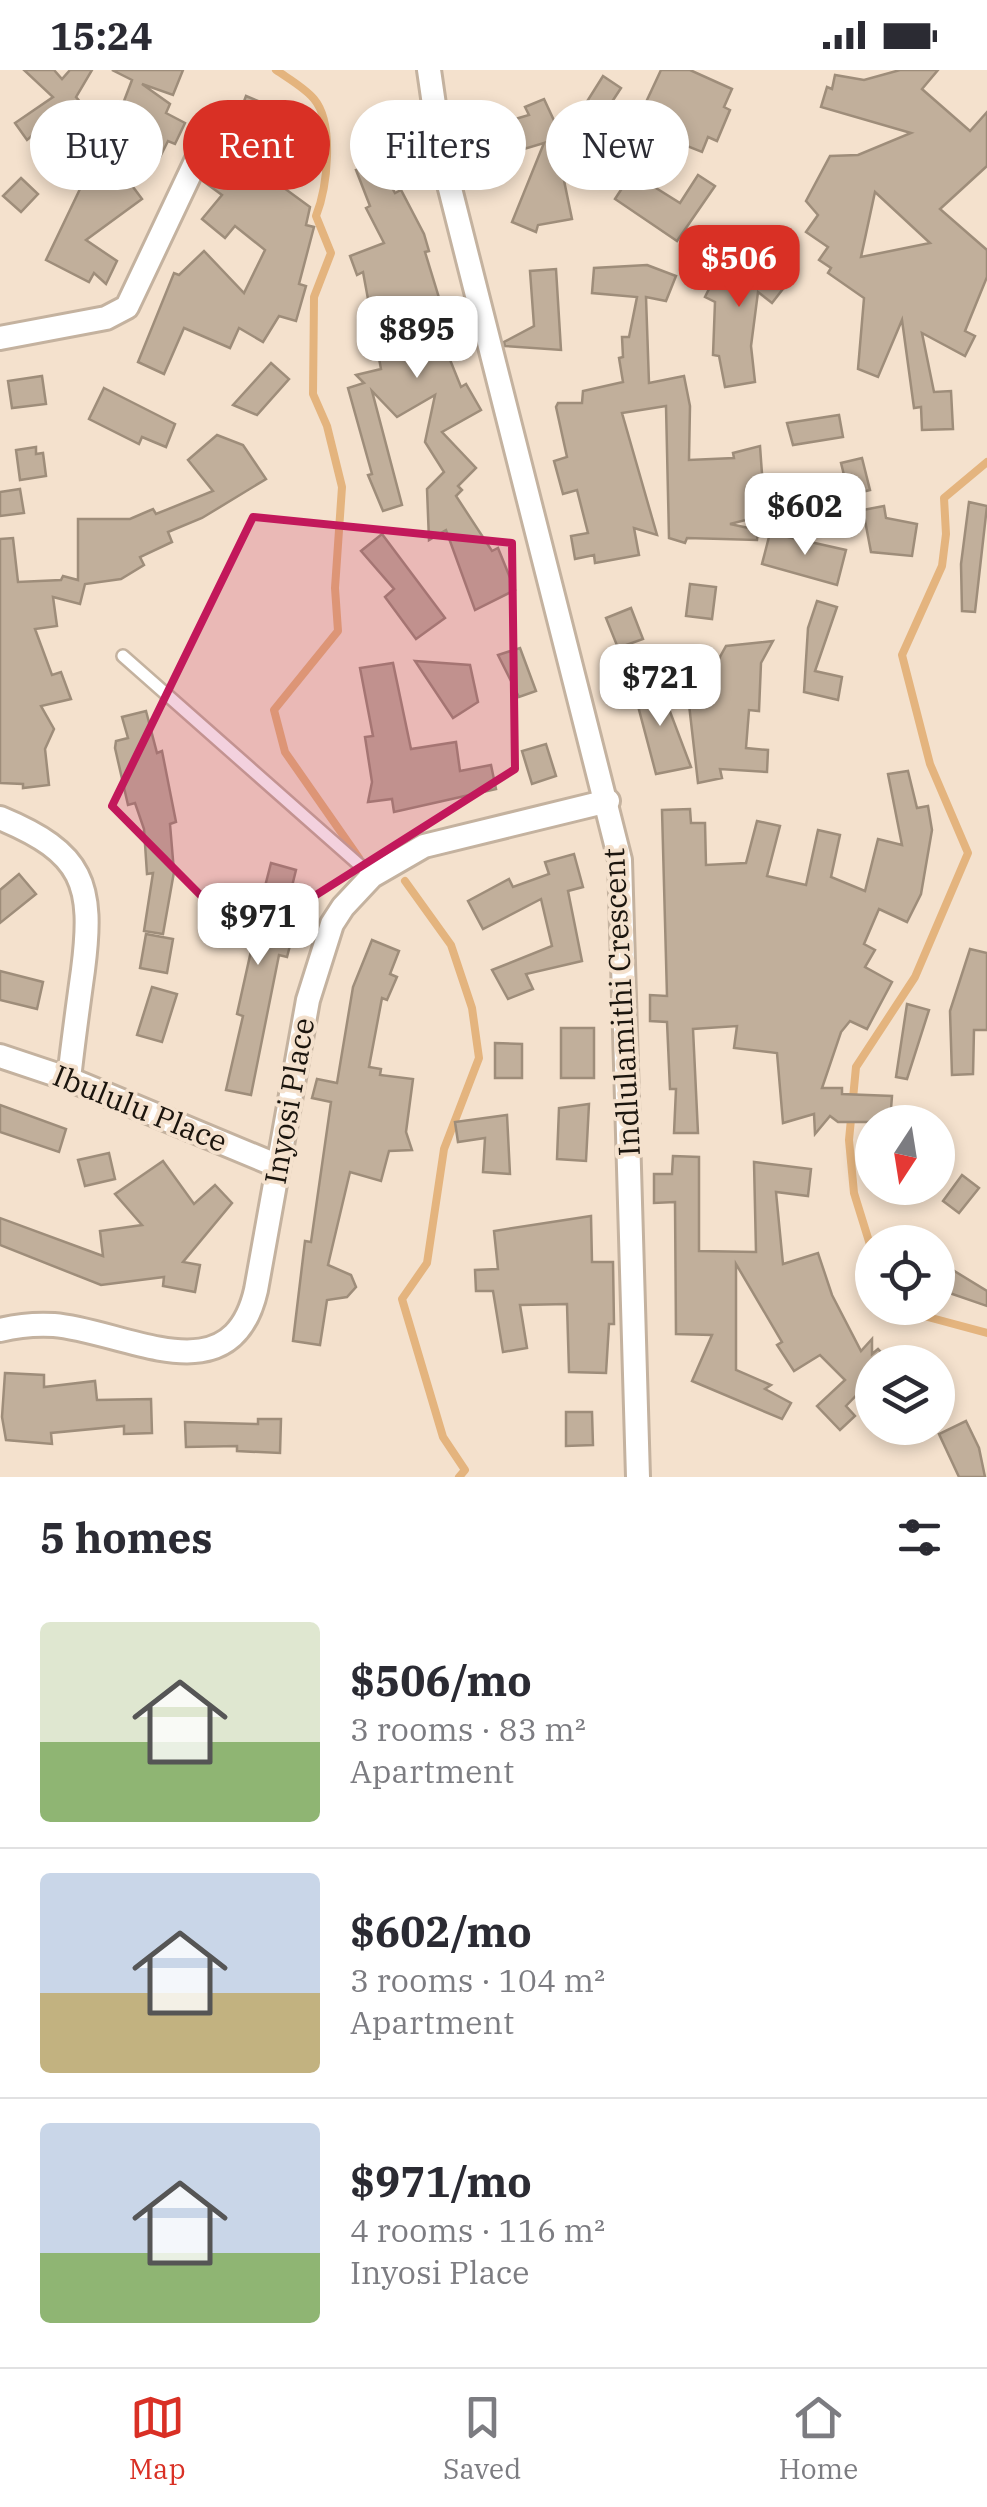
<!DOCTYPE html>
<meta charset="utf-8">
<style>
body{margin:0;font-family:"IBM Plex Serif",serif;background:#f7f7f7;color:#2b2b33;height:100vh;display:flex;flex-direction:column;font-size:38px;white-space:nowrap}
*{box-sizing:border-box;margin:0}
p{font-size:32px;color:#7c7c81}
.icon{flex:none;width:55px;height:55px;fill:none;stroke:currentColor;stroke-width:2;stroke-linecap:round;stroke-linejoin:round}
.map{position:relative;height:1407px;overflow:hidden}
.drawer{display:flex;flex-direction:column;background:#fff;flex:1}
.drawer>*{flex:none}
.top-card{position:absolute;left:30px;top:30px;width:928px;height:90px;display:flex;gap:20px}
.needle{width:65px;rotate:192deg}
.tools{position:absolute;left:855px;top:1035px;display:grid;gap:20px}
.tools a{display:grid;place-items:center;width:100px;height:100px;border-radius:50%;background:#fff;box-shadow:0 5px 15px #0003;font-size:50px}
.price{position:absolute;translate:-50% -85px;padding:0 22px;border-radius:20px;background:#fff;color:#222;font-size:32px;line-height:65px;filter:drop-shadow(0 2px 5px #0008)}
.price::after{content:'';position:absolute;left:50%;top:60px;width:30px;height:22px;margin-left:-15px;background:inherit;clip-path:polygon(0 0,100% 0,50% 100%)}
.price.selected{background:#d93025;color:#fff}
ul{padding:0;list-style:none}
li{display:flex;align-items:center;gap:30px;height:250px;padding:0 40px}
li+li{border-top:2px solid #e1e1e2}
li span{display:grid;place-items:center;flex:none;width:280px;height:200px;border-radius:10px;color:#555}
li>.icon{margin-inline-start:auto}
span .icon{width:120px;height:120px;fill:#fffc;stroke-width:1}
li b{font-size:42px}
h2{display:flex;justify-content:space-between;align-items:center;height:120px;padding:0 40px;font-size:42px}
.chip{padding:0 35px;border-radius:45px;background:#fff;box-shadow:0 5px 15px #0003;font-size:35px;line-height:90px}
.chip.selected{background:#d93025;color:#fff}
.status{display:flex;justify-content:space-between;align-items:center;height:70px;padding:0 50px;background:#fff;direction:ltr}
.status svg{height:28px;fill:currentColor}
.dock{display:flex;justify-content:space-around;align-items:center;height:140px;border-top:2px solid #e1e1e2;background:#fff;font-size:28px;color:#7c7c81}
.dock a{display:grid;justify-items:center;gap:5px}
.dock .selected{color:#d93025}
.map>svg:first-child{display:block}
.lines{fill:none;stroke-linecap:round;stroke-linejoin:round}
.stream{stroke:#e4b47e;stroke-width:8}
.building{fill:#c1af9b;stroke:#9e8d7a;stroke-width:2.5;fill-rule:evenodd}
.service-casing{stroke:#c4b29f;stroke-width:16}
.minor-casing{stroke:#c4b29f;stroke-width:28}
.service{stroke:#fff;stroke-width:11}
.minor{stroke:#fff;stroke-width:22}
.marked{fill:#c2185b;fill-opacity:0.2;stroke:#c2185b;stroke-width:8;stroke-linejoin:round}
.labels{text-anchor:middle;stroke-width:8;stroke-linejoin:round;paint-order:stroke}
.street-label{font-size:30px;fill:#1b150e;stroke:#f4e1cd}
</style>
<div class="status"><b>15:24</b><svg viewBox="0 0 49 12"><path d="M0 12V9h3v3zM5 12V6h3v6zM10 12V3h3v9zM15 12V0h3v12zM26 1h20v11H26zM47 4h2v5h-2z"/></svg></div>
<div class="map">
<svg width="987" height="1407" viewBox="0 0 987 1407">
<rect width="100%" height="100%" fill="#f4e1cd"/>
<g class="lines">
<!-- stream -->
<g class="stream">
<path d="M276,0c13,9 29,18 38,29 21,25 13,89 2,117l15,37 -17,44 -1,97 14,32 15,61 -7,101 3,43 -64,79 11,42 74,106"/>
<path d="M405,811l46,64 21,63 7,50 -35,91 -17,114 -25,36 41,138 22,33 -6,7"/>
<path d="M872,1181l-18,-58 -5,-53 7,-73 59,-90 53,-124 -38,-89 -28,-109 40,-89 4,-32 -2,-36 43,-36"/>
<path d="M914,1238l10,8 63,17"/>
</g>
</g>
<!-- building -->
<g class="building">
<path d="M24,0h30l8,9 8,-9h22l-16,27 17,20 -9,9 -19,-18 -38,32 -12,-17 38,-26z"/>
<path d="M112,0h71l-10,25 -31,-11 28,20 -4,9 19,10 -10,21 -7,-3 -13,26 -52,-25 13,-20 16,-42z"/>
<path d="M661,0h29l42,19 -8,18 6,3 -13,31 -9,-4 -6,15 -35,-14 -23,34 -18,-12 25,-38 -11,-7z"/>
<path d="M900,0h38l-16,19 48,42 17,-19v54l-47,43 47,41v27l-22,54 10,5 -10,20 -43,-23 12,59 17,-1 2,38 -31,1 -1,-23 -7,1 -12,-88 -24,57 -20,-8 6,-71 -36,-25 3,-5 -12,-8 9,-13 -22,-15 12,-17 -12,-14 24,-45 28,-1 53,-22 -90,-26 6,-20 5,2 3,-14 29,5zM875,122l55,51 -69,14z"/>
<path d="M603,6l18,12 -17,26 -18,-11z"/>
<path d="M246,26l22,9 -9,23 -22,-8z"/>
<path d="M544,29l14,30 14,-18 16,14 -28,36 12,58 -34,6 -2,7 -24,-10 32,-79 -50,15 -6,-31 41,-12 -4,-8z"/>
<path d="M383,55l8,23 -22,7 -8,-23z"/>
<path d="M107,82l35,47 -56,41 31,21 -11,23 -12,-11 -5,9 -43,-22 45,-94z"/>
<path d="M213,90l25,19 12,-16 60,44 -4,18 8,2 -15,57 7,2 -10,35 -17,-5 -16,26 -24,-14 -9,20 -46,-20 -20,46 -26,-12 36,-89 5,2 25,-24 40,42 21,-43 -30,-24 -10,12 -23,-19 20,-24 -19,-14z"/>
<path d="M378,92l17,31 6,-3 23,44 5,17 -4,1 26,85 -9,3 19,47 5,-3 15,26 -39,22 34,36 -18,18 4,4 -6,6 36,55 6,-3 17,42 -40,20 -29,-80 -17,10 -2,-51 17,-17 -19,-30 10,-47 -38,22 -25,-26 30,114 -19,6 -15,-36 4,-1 -24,-86 16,-5 -8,-8 25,-6 -18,-97 -6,3 -7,-19 34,-13 -18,-35 4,-2 -14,-36z"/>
<path d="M632,103l48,30 18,-28 17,11 -38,55 -62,-42z"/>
<path d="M21,108l17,16 -17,18 -18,-16z"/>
<path d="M735,164l20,10 -6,13 37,28 -14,18 -14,-11 -7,54 4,36 -30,5 -6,-31 -6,-1 2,-53 -10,-5 11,-22 14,3 -12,-8z"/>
<path d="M647,195l29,11 -10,25 -20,-4 3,86 35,-7 6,30 -1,54 45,-2 -1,-5 27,-7 5,69 -35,9 28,6 -1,10 -70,-2 -2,5 -16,-5 -3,-132 -44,7 35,122 -23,-7 5,27 -44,8 -1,-8 -19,4 -4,-23 17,-3 -11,-43 -14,4 -9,-33 13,-4 -11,-50 2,-4h24l1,-12 40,-9 -4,-24 4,-1 -1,-20h7l8,-40 -45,-4 2,-25z"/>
<path d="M556,199l5,81 -56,-4 -1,-4 30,-16 -4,-55z"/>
<path d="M271,293l18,16 -32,36 -24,-10z"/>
<path d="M42,306l4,28 -34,4 -4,-27z"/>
<path d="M104,318l71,36 -9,23 -24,-10 -3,7 -50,-25z"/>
<path d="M839,345l4,22 -50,8 -6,-22z"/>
<path d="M217,365l26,10 23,34 -64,39 -34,14 4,10 -32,15 4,8 -23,14 -36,5 -5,20 -27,-7 4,29 -22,3 17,46 9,-3 10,27 -30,7 13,23 -9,20 4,36 -26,3v-4l-23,-1v-244l13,-1 5,44 43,-2 2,-4 15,4v-61h52l23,-10 3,5 57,-23 -25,-31z"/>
<path d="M36,377v7l7,-1 3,23 -26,4 -4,-30z"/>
<path d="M862,388l8,32 -62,15 -5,-19 41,-11 -3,-12z"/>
<path d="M20,419l4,24 -24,3v-24z"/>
<path d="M969,432l18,4 -12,106 -13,-1 -1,-47z"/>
<path d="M884,436l2,12 31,6 -5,32 -41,-4 -8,-42z"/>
<path d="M770,463l76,17 -9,35 -75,-21z"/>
<path d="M382,464l63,84 -29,21 -31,-42 9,-8 -33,-38z"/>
<path d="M690,514l26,3 -4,32 -26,-3z"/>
<path d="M817,531l20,6 -22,64 27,6 -4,23 -34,-8 4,-64z"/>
<path d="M631,538l12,31 -25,9 -12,-30z"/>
<path d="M773,571l-12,22 -2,48 -10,-1 -3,38 22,2 -1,22 -47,-3 2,9 -24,5 -15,-131 26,-3 -5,37 22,-40z"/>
<path d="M520,578l16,43 -17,6 -21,-42z"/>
<path d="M415,591l55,4 8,37 -25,16z"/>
<path d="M393,593l18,86 45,-7 4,29 31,-6 5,24 -102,23 -2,-13 -24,3 4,-20 -7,-45 8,-1 -13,-68z"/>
<path d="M658,610l33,87 -35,7 -23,-87z"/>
<path d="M146,641l11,42 5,-2 14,71 -6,2 4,48 -11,62 -19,-3 9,-58 -6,1 -3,-45 -9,-26 -7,2 -13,-57 1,-7 12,-3 -6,-21z"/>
<path d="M546,674l10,32 -24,8 -10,-33z"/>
<path d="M908,701l9,37 11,-2 4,24 -11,64 -14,28 -28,-13 -15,35 11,6 -10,17 27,15 -25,47 -17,-8 -9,11 -19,56h20v6l50,2 -2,26h-52l-8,-6 -15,18 -1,-20 -31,9 -6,-70 -43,-5 3,-22 -44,3 5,104h-24l2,-44h-6l-3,-67 -17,-1v-26l17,1 -5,-186 28,-1 1,14h14l1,42 40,-2 11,-42 23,5 -13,50 39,9 12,-55 22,5 -9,42 34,14 13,-52 24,6 -14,-71z"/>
<path d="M574,784l9,33 -15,4 14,70 -56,13 7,15 -25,10 -16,-29 60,-24 -11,-47 -58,30 -15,-28 41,-22 4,8 36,-13 -4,-12z"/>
<path d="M271,793l25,7 -13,53 12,3 -8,31 -8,-2 -28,140 -25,-5 17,-74 -6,-2 16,-72 -32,-6 6,-33 33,3z"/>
<path d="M19,804l17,20 -36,29v-33z"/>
<path d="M146,864l27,5 -6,34 -27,-5z"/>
<path d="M372,870l27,11 -9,23 7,3 -10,23 -5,-2 -13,69 12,2 -1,6 33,4 -7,53 6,18 -23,1 -8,30 -31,-9 -22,93 23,10 5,12 -9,10 -20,3 -7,45 -27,-4 12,-100 6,1 20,-140 -19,-4 5,-19 20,4 16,-96z"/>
<path d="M970,879l17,4v77h-13l-1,44 -21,1 -2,-64z"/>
<path d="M0,901l43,11 -6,27 -37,-9z"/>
<path d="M152,917l25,7 -15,48 -25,-7z"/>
<path d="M907,934l22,6 -22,69 -11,-2z"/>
<rect x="561" y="958" width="33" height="50"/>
<path d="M495,973l27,1v34h-27z"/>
<path d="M589,1034l-3,57 -29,-2 2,-51z"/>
<path d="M0,1035l66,24 -7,23 -59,-20z"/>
<path d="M507,1045l3,59 -27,-2 2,-34 -27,4 -3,-20z"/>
<path d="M109,1083l6,26 -30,7 -7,-26z"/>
<path d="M673,1086l26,1v94l57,1 -2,-90 57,7 -3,27 -32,-4 7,72 35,-11 14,42 29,56 11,-12v15l6,-5 12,13h-18v17l-26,27 9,10 -15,14 -23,-24 28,-26 -25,-25 -26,16 -17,-26 5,-3 -46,-78v106l35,15 -6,4 26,14 -9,16 -90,-38 20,-46 -36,-1 -1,-132 -21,1v-29h18z"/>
<path d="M163,1091l31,43 21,-19 17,18 -49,59 17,3 -5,27 -32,-6 1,-9 -63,8 -101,-40v-27l103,38 -3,-25 42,-6 -27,-31z"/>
<path d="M962,1105l17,13 -20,25 -16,-12z"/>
<path d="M591,1146l1,46h21l1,62h-5l-3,49 -37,-1 -2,-68 -47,1 7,43 -24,4 -10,-61h-17l-1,-21 23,-1 -4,-38z"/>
<path d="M938,1191l49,30v15l-49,-17z"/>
<path d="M5,1303l39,2v12l51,-6 2,19 54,-1 1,34 -28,1v-8l-73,7 1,11 -46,-4 -4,-23z"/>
<path d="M566,1342h26l1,33 -27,1z"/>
<path d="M258,1349h23l-1,34 -43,-2v-5l-51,1 -1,-25 73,2z"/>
<path d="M966,1351l13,27 6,29h-26l-20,-43z"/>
</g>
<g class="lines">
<defs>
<path id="service" d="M123,586l249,220"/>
<g id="minor">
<path d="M429,0l12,83 179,707 18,617"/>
<path d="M0,268l106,-20 21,-11 89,-188"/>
<path d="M0,748c84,35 94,66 83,152 -5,36 -10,72 -14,109"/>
<path d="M0,986l69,23 209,87"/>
<path d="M0,1260c16,-4 37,-6 54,-5 72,6 177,74 202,-35l52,-290 24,-76 11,-17 29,-31 52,-30 184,-45"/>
</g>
</defs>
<!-- service casing -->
<use href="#service" class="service-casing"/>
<!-- minor casing -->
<use href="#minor" class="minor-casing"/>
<!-- service -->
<use href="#service" class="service"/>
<!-- minor -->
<use href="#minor" class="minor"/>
</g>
<!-- marked area -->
<path class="marked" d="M253,447l259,26 3,226 -270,171 -133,-134z"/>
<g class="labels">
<!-- street labels -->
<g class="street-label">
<text transform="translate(622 932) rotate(-93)" y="10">Indlulamithi Crescent</text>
<text transform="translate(290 1031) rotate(-80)" y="10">Inyosi Place</text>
<text transform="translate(140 1039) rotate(22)" y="10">Ibululu Place</text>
</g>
</g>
</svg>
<div class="tools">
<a><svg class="needle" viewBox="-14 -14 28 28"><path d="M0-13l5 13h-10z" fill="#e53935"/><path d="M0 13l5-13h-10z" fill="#7c7c81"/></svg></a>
<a><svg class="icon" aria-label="locate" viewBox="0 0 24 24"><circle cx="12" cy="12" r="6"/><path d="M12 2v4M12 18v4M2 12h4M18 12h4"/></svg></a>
<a><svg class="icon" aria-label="layers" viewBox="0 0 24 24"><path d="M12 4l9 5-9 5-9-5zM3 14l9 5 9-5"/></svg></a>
</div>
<b class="price selected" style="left:739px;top:240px">$506</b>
<b class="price" style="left:417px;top:311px">$895</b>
<b class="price" style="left:805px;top:488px">$602</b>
<b class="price" style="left:660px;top:659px">$721</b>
<b class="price" style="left:258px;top:898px">$971</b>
<div class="top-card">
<a class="chip">Buy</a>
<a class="chip selected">Rent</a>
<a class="chip">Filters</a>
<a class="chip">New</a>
</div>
</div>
<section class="drawer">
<h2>5 homes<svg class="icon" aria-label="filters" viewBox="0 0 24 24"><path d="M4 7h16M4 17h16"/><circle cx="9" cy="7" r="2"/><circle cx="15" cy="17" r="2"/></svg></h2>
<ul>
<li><span style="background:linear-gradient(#dfe7d0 60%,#8fb573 0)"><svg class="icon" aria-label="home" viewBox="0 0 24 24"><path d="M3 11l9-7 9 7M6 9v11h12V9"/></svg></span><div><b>$506/mo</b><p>3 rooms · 83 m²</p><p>Apartment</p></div></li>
<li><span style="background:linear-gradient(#c9d6e8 60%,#c2b280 0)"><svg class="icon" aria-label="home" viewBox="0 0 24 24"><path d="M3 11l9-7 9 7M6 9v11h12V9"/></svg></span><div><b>$602/mo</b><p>3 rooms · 104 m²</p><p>Apartment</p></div></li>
<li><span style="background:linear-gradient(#c9d6e8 65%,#8fb573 0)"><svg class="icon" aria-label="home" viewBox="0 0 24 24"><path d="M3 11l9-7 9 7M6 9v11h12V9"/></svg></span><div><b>$971/mo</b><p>4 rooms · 116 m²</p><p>Inyosi Place</p></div></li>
</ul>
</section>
<nav class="dock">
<a class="selected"><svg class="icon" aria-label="map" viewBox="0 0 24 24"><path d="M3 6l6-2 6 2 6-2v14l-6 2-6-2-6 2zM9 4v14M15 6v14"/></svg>Map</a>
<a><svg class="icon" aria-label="saved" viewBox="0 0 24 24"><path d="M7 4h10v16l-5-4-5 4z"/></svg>Saved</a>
<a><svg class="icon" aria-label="home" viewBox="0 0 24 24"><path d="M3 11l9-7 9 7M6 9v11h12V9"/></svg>Home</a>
</nav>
